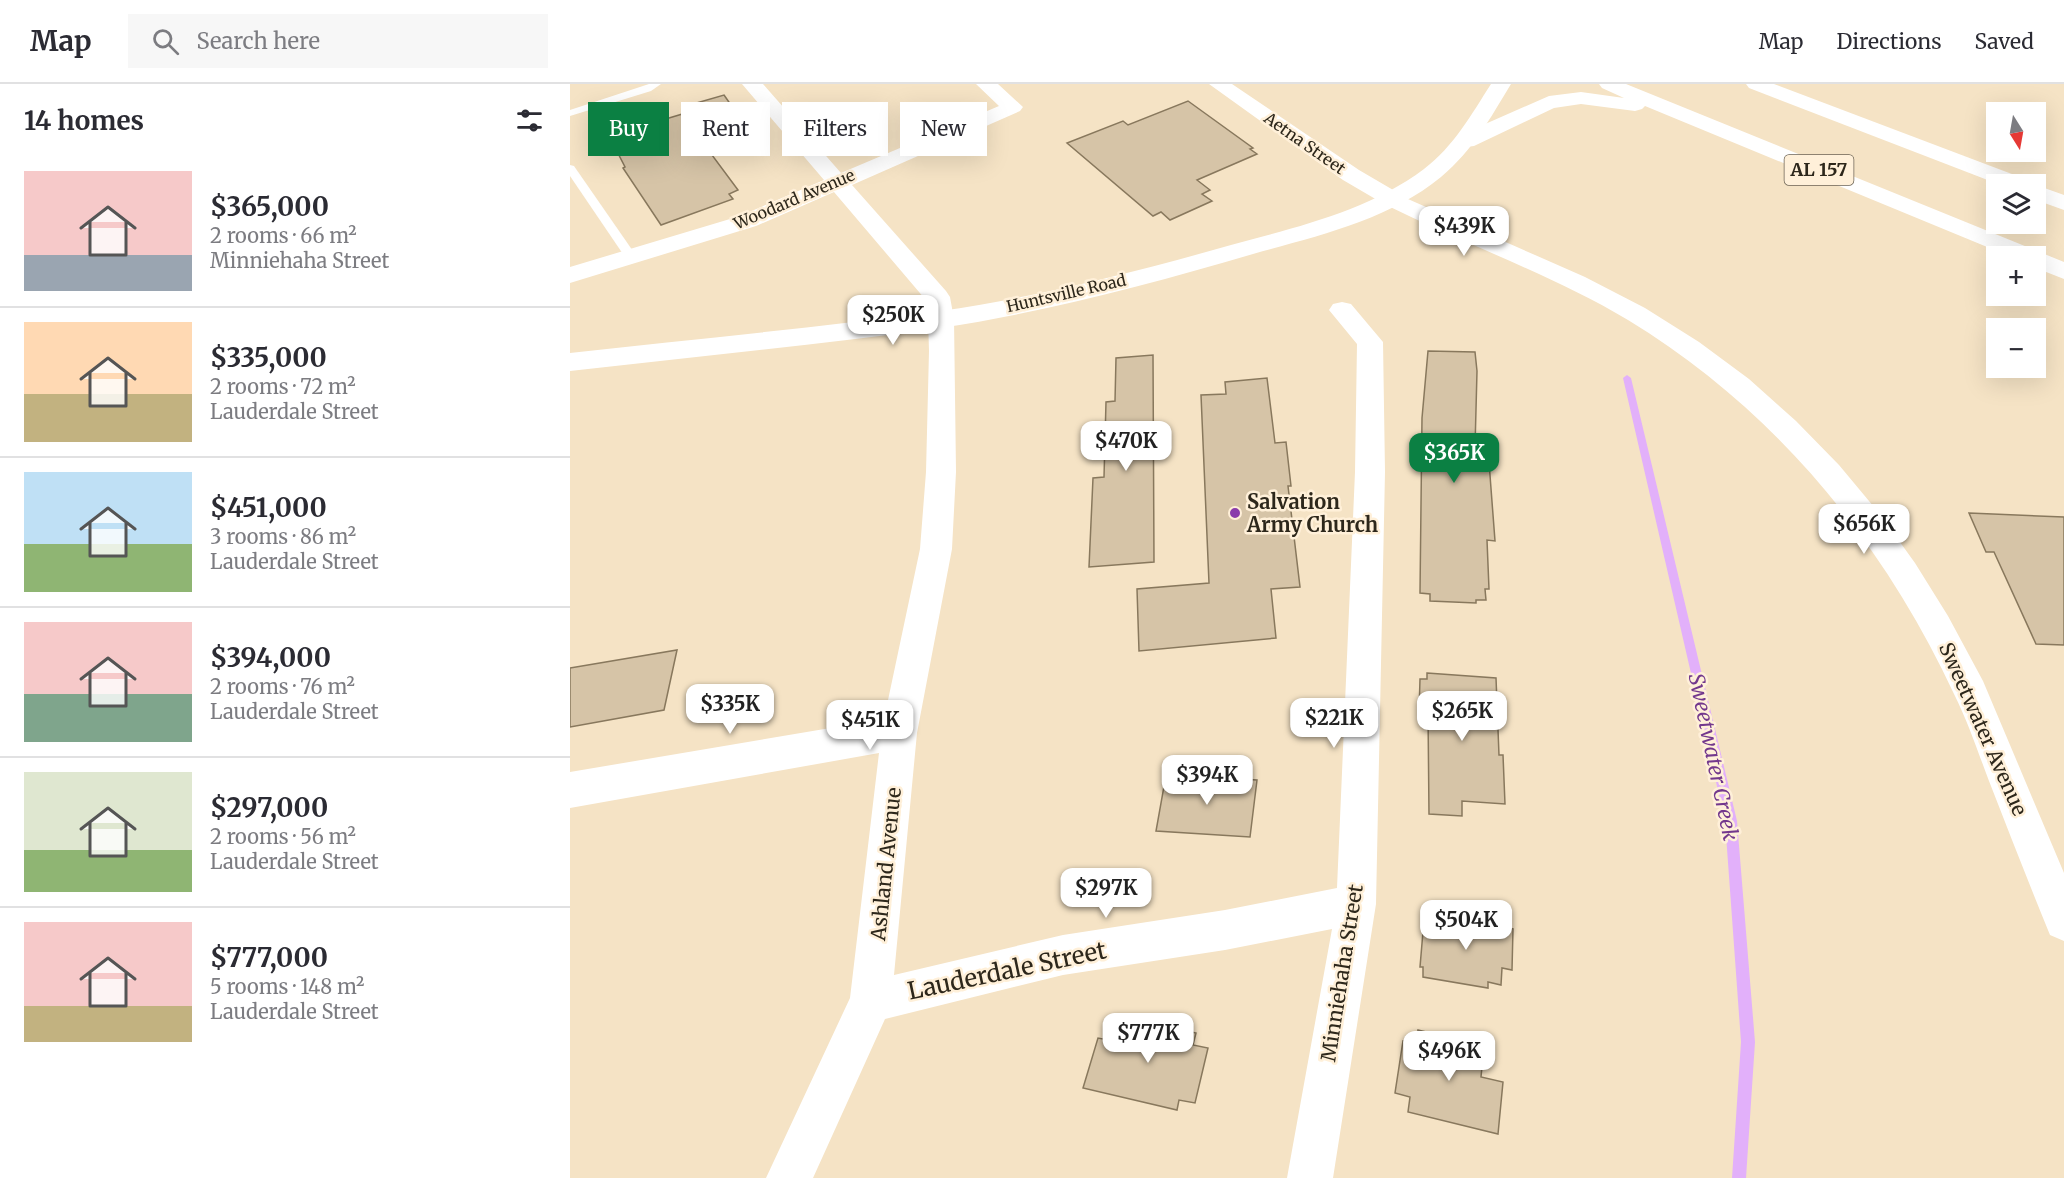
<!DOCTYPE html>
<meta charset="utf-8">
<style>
body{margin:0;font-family:Merriweather,serif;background:#f7f7f7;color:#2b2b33;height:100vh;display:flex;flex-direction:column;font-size:22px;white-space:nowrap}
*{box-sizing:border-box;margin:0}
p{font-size:20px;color:#7c7c81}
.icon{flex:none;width:33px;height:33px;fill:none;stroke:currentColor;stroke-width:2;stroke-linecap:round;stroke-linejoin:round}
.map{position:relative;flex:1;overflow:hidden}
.sheet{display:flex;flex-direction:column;background:#fff;width:570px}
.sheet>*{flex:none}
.guide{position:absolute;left:18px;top:18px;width:570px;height:54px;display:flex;gap:12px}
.needle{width:39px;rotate:169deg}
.tools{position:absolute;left:1416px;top:18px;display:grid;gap:12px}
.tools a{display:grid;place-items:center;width:60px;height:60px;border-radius:0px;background:#fff;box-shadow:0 6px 24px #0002;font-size:30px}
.price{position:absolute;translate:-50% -51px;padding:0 14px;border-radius:12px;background:#fff;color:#222;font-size:20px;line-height:39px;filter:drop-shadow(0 2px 3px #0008)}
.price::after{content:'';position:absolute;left:50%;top:36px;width:18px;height:14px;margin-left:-9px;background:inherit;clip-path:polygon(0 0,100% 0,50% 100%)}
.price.current{background:#0b8043;color:#fff}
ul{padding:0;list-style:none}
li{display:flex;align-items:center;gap:18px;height:150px;padding:0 24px}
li+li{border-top:2px solid #e1e1e2}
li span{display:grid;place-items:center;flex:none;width:168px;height:120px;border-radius:0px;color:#555}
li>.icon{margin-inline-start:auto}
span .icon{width:72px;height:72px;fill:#fffc;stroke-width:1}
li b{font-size:26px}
h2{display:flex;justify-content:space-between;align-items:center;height:72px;padding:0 24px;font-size:26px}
.chip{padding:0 21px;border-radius:0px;background:#fff;box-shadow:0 6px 24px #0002;font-size:21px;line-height:54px}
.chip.current{background:#0b8043;color:#fff}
header{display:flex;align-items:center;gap:36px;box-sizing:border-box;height:84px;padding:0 30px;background:#fff;border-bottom:2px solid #e1e1e2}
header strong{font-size:28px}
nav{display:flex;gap:33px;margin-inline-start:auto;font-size:21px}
.search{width:420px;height:54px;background:#f7f7f7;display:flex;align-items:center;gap:15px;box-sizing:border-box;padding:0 21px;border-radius:0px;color:#7c7c81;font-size:22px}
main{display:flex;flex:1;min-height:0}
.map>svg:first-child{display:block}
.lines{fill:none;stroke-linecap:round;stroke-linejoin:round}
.stream{fill:#e2b0fa;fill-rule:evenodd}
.building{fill:#d6c4a7;stroke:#88785d;stroke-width:1.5}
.service{fill:#fff;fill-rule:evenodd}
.minor{fill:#fff;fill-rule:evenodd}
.tertiary{fill:#fff;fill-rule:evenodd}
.secondary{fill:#fff;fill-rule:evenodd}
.trunk{fill:#fff;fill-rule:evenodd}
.poi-dot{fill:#8a3bab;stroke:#fff0d9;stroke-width:2}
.labels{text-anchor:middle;stroke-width:5;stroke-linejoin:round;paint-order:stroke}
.far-street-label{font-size:16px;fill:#2d271b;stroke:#fff0d9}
.shield{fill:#fff0d9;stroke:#6c6354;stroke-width:1.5}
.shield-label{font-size:18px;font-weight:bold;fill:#2d271b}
.poi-label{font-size:20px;font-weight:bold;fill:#2d271b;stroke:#fff0d9;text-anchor:start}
.street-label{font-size:20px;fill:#2d271b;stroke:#fff0d9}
.water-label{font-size:21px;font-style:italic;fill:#73388d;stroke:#fff0d9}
.near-street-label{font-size:24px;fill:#2d271b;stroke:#fff0d9}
</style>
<header>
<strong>Map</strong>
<div class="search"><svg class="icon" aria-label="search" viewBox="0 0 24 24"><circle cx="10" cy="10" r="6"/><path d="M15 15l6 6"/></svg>Search here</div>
<nav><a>Map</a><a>Directions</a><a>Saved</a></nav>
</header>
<main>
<section class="sheet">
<h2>14 homes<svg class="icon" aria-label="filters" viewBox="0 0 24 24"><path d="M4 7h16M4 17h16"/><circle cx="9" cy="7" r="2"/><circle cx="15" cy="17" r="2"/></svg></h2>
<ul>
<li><span style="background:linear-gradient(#f6c9c9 70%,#9aa5b1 0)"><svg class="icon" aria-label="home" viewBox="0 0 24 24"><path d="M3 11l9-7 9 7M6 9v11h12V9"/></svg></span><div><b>$365,000</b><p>2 rooms · 66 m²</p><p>Minniehaha Street</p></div></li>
<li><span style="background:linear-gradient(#ffd9b3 60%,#c2b280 0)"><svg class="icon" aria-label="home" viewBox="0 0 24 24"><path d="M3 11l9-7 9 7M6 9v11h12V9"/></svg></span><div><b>$335,000</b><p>2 rooms · 72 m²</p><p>Lauderdale Street</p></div></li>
<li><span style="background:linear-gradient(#bfe0f5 60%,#8fb573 0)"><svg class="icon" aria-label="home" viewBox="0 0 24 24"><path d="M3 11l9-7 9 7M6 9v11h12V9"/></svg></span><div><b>$451,000</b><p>3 rooms · 86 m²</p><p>Lauderdale Street</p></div></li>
<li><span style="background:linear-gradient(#f6c9c9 60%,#7fa58c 0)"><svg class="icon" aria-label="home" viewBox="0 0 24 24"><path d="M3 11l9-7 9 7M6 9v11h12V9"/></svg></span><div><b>$394,000</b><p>2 rooms · 76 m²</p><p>Lauderdale Street</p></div></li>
<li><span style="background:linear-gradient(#dfe7d0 65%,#8fb573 0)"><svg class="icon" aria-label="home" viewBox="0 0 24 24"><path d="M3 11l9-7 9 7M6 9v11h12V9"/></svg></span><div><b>$297,000</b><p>2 rooms · 56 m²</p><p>Lauderdale Street</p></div></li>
<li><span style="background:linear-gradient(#f6c9c9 70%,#c2b280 0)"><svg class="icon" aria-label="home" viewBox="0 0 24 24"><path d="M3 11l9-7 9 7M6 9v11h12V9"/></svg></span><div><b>$777,000</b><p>5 rooms · 148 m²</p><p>Lauderdale Street</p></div></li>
</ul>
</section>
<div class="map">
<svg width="1494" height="1094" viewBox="0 0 1494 1094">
<rect width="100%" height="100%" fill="#f5e3c5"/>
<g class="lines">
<!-- stream -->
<path class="stream" d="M1057,291l4,3 106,443 18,221 -9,136h-14l9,-136 -16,-221 -102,-443z"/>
</g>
<!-- building -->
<g class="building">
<path d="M154,11l23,33 -44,15 35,47 -9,4 4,5 -72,26 -38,-57 2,-1 -16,-31 80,-24 -3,-6z"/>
<path d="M618,17l65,47 -3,1 7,5 -60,26 13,10 -8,4 10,7 -42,19 -9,-8 -8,4 -86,-73 56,-22 5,4z"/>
<path d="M858,267l47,1 2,19 -2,77 13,1 7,92 -8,-1 2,49h-4l1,11h-10v3l-46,-2v-7l-10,-1 2,-175z"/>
<path d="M583,271l1,207 -65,5 4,-89 11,-1 2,-75 9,-1 1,-43z"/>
<path d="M697,294l8,65 11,-1 5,44h-3l12,101 -29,2 5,49 -137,13 -2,-62 72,-6 -8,-188 25,-1 -1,-12z"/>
<path d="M1399,429l95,4v128l-28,-1 -42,-92h-8z"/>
<path d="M107,566l-13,60 -94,17v-59z"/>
<path d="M857,589l69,5 3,77h4l2,49 -43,-3v15l-33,-2 -1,-101h-9l1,-34h7z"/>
<path d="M596,691l91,5 -7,57 -94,-6z"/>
<path d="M864,829l56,8v4l23,4 -1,41 -10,-2 -1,17 -13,-3v6l-65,-11v-10h-3l4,-47 9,2z"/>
<path d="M552,932l74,17 -3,12 15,3 -13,55 -16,-3 -2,10 -94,-22 15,-50 16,3z"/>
<path d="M848,946l66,16 -3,31 22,5 -5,52 -90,-22 2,-15 -15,-4 8,-52 13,3z"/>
</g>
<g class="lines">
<!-- service -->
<g class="service">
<path d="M79,0h12l-10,7 -81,25v-6z"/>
<path d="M0,81l4,1 61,88v6h-8l-57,-84z"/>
</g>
<!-- minor -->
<g class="minor">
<path d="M172,0h21l78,89 158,-67 -23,-22h22l25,23 -3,4 -168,74 94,106 4,6 4,22 2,153 -4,77 -35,184 -23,242 169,-40 162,-25 112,-22 18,-416 2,-128 -28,-34 4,-6 9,-2 9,2 32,38 2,130 -9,432 -43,274h-46l45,-249 -107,21 -162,25 -178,44 -72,159h-47l84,-180 29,-245 -309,55v-36l314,-53 36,-170 6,-77 3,-121 -1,-32 -3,-20 -91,-107 -78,34 -186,57v-16l170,-51 84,-36z"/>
<path d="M639,0h23l127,86 41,24 3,5 -3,5 -8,2 -8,-2 -41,-24z"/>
</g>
<!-- tertiary -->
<path class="tertiary" d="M822,108l193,85 60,31 54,34 50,37 47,42 43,44 40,48 36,50 33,53 35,65 81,192v68l-14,-6c-21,-51 -41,-103 -61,-154 -11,-29 -21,-59 -35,-87 -71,-153 -181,-286 -326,-374 -77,-46 -164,-76 -244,-116l-3,-5 3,-5z"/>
<!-- secondary -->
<path class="secondary" d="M921,0h20c-22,36 -37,65 -70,93 -52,43 -124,59 -188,77 -102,30 -207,58 -313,74 -123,17 -247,29 -370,43v-18c123,-14 247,-25 370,-42 98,-14 196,-39 291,-66 66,-18 137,-34 193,-76 30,-23 47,-54 67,-85z"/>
<!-- trunk -->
<g class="trunk">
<path d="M1029,0h27l411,167 27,11v17l-28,-11v-12h-27l-364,-150 -3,3 -7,2 -54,-7 -27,4 -80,38 -8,1 -8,-1 -3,-5 3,-5 91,-40 32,-4 43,6 -22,-10z"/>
<path d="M1176,0h28l251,95 3,5h-30l-249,-96z"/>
<path d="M1466,101l28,10v15l-28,-10z"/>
</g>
</g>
<!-- markers -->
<circle class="poi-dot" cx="665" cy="429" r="6"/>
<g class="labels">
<!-- far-street labels -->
<g class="far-street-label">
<text transform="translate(735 59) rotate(35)" y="6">Aetna Street</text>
<text transform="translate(224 115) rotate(-23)" y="6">Woodard Avenue</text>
<text transform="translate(496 209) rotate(-13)" y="6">Huntsville Road</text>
</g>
<!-- shield labels -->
<rect class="shield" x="1214.5" y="71" width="69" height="30" rx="4.5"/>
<g class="shield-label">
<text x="1249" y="92">AL 157</text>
</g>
<!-- poi labels -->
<g class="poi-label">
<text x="677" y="425">Salvation<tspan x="677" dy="23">Army Church</tspan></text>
</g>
<!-- street labels -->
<g class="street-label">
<text transform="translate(1413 645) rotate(66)" y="7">Sweetwater Avenue</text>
<text transform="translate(316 780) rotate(-84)" y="7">Ashland Avenue</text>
<text transform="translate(772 889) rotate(-81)" y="7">Minniehaha Street</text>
</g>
<!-- water labels -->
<g class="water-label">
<text transform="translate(1143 673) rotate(78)" y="7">Sweetwater Creek</text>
</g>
<!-- near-street labels -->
<g class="near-street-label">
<text transform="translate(437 887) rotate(-12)" y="8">Lauderdale Street</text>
</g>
</g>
</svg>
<div class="tools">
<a><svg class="needle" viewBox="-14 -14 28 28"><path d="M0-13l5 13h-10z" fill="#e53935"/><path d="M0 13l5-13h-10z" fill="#7c7c81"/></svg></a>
<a><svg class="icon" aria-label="layers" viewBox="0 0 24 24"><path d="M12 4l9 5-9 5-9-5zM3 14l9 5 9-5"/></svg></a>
<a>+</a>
<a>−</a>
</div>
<b class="price" style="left:894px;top:173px">$439K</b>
<b class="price" style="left:323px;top:262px">$250K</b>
<b class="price" style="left:556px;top:388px">$470K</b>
<b class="price current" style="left:884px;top:400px">$365K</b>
<b class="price" style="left:1294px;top:471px">$656K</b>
<b class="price" style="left:160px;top:651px">$335K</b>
<b class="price" style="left:892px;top:658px">$265K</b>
<b class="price" style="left:764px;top:665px">$221K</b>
<b class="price" style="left:300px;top:667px">$451K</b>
<b class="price" style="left:637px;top:722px">$394K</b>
<b class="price" style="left:536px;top:835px">$297K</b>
<b class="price" style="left:896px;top:867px">$504K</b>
<b class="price" style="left:578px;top:980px">$777K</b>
<b class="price" style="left:879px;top:998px">$496K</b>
<div class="guide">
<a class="chip current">Buy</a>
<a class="chip">Rent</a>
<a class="chip">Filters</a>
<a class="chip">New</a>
</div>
</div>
</main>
